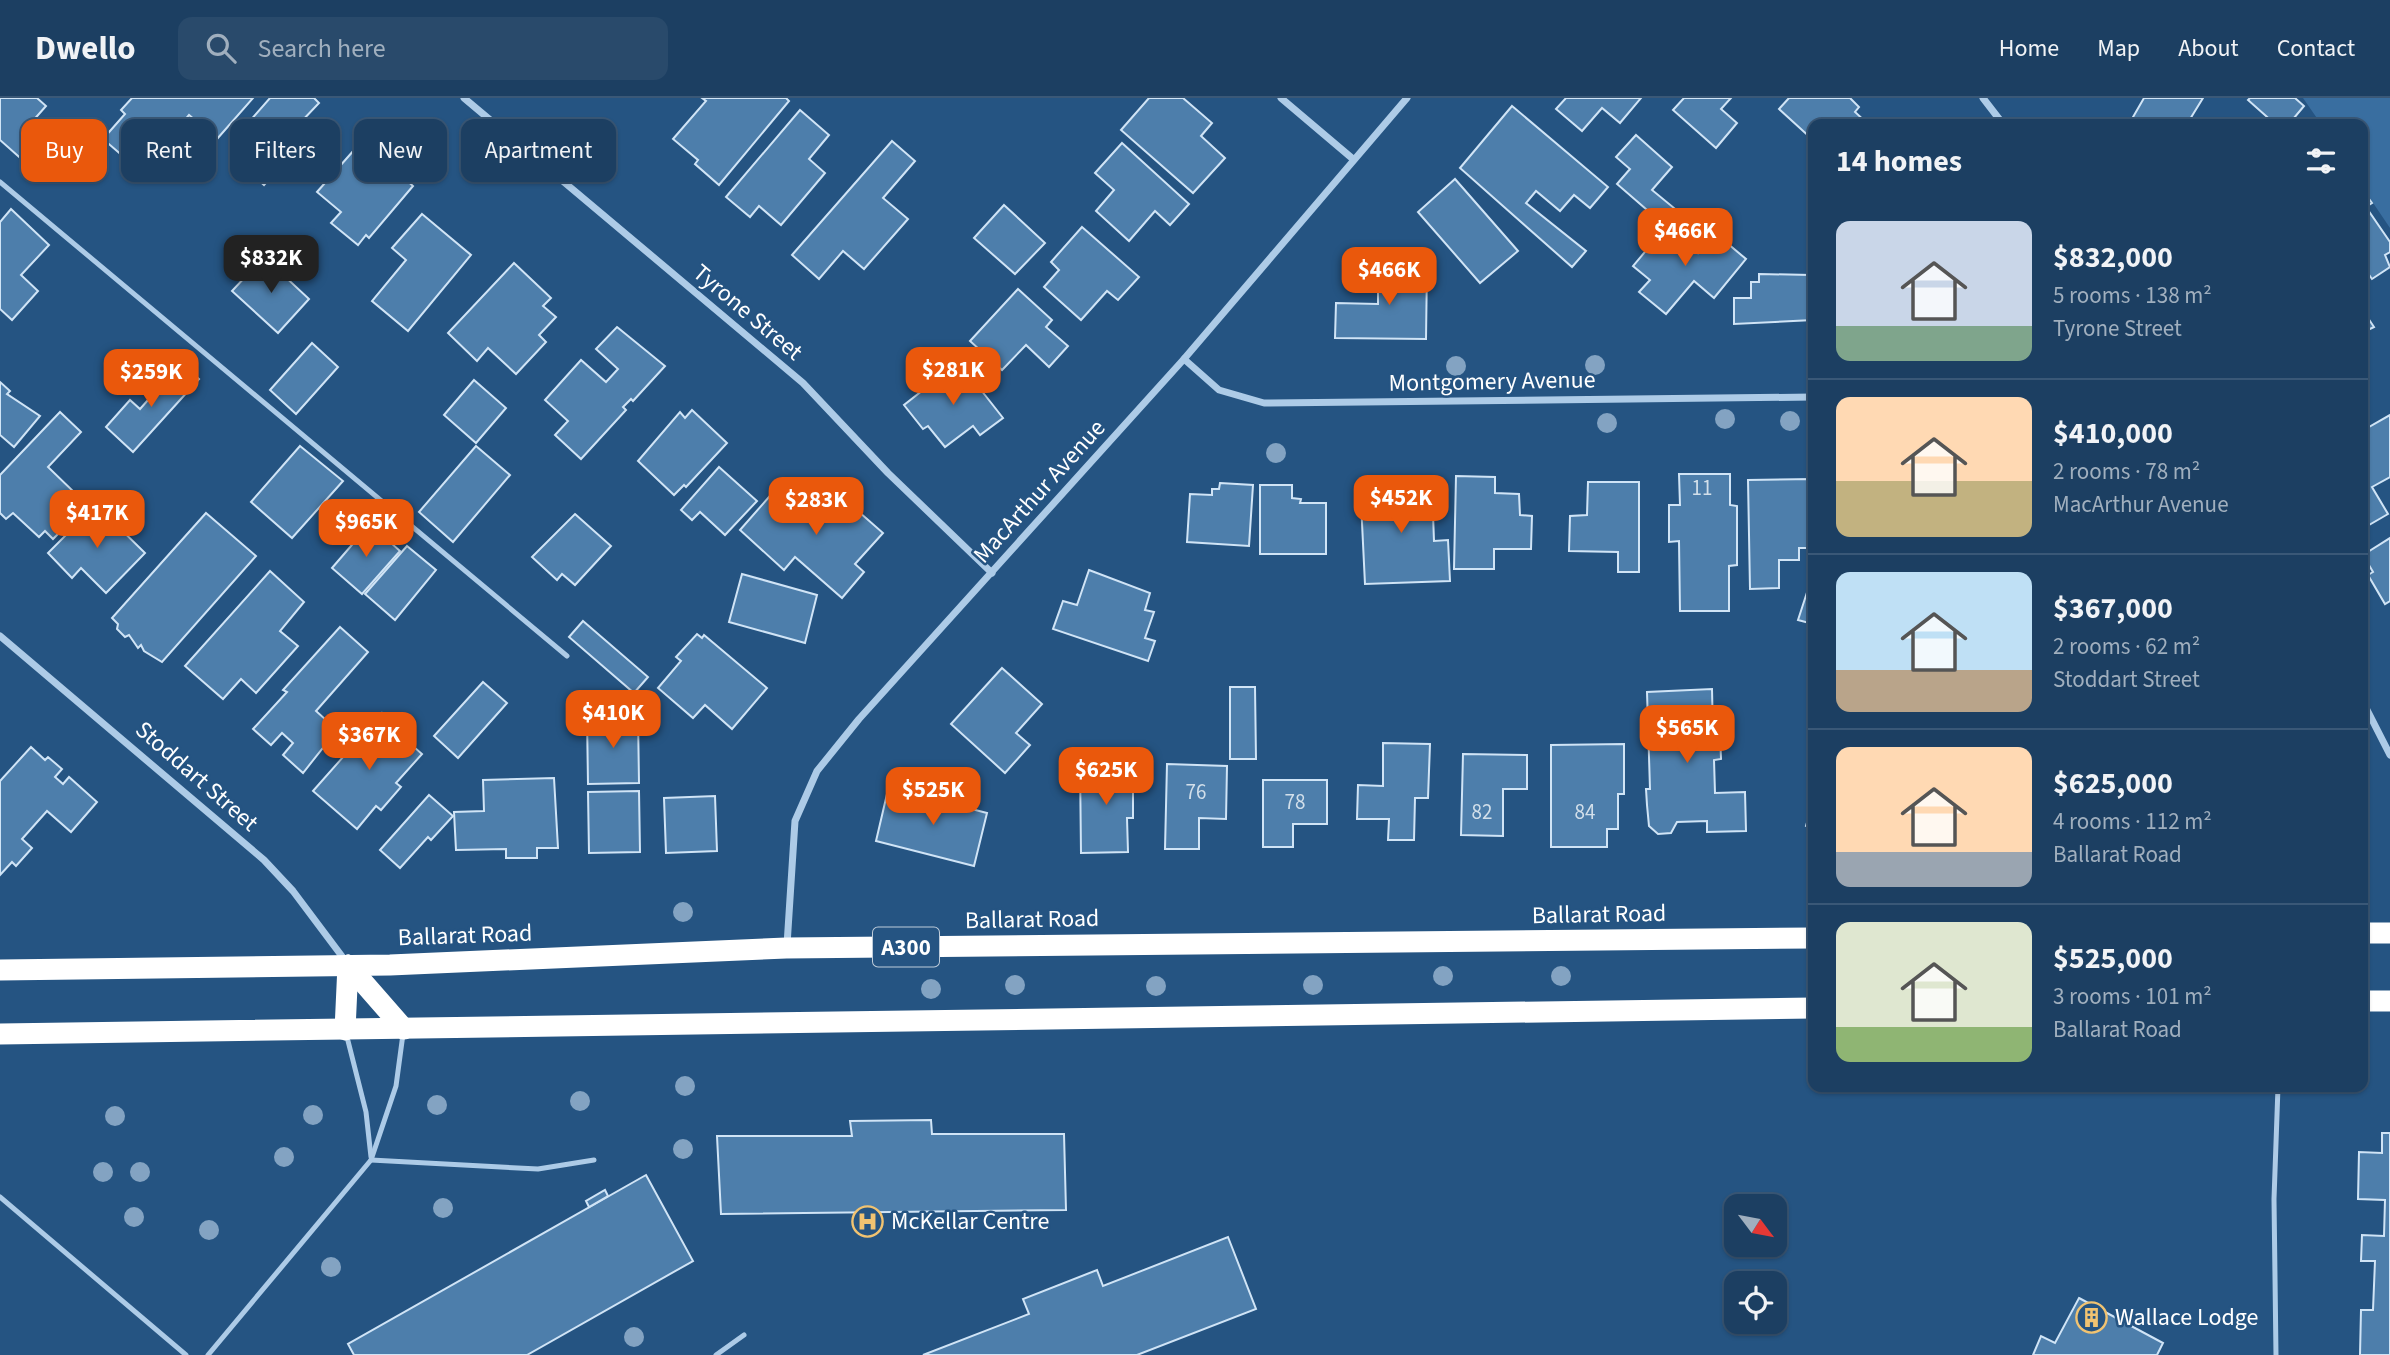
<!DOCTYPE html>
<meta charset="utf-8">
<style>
body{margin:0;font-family:"Source Sans 3",sans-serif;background:#294a6b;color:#f1f3f6;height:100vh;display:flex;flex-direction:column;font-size:26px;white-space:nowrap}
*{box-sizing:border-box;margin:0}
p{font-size:23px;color:#a0afbe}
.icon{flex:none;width:38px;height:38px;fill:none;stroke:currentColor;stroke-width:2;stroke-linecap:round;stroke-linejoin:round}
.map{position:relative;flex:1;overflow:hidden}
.drawer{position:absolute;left:1808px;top:21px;width:560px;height:973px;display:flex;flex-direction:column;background:#1c3f62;border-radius:14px;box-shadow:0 2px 5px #0004,0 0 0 2px #3a5877}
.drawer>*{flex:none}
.guide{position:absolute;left:21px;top:21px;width:665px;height:63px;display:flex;gap:14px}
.needle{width:46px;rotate:122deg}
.buttons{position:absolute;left:1724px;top:1096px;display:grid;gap:14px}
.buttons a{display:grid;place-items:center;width:63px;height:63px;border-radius:14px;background:#1c3f62;box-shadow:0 2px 5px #0004,0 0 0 2px #3a5877;font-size:35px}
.price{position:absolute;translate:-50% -60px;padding:0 16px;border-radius:14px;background:#ea580c;color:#fff;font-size:23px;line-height:46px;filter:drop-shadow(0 2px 4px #0008)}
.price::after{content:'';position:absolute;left:50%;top:42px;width:21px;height:16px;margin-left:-10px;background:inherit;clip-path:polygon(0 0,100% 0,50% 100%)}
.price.selected{background:#222;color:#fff}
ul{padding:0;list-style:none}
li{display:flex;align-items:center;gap:21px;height:175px;padding:0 28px}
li+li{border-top:2px solid #3a5877}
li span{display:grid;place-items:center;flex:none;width:196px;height:140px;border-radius:14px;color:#555}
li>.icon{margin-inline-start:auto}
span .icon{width:84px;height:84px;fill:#fffc;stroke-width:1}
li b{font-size:30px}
h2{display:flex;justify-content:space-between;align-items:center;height:84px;padding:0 28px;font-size:30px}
.tag{padding:0 24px;border-radius:14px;background:#1c3f62;box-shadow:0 2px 5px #0004,0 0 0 2px #3a5877;font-size:24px;line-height:63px}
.tag.selected{background:#ea580c;color:#fff}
header{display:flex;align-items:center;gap:42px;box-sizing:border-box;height:98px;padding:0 35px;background:#1c3f62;border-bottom:2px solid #3a5877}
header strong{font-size:33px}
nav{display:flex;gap:38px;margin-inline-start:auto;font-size:24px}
.search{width:490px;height:63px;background:#294a6b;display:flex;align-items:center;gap:18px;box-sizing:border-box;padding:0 24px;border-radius:14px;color:#a0afbe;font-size:26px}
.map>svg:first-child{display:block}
.green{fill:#396ea0}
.building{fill:#4d7eab;stroke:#d0e4f6;stroke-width:2}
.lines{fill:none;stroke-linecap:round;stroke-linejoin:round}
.lane{stroke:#adcbe7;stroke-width:5}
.street{stroke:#adcbe7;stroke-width:7}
.highway{stroke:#fff;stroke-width:21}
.tree{fill:#83a3c2}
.labels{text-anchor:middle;stroke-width:5;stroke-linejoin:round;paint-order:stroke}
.number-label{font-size:21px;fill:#d2dfea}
.shield{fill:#255482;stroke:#beccda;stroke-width:2}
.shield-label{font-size:23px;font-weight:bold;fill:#fff}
.street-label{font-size:24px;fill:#fff;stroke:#255482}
.poi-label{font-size:24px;fill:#fff;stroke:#255482;text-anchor:start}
</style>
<header>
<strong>Dwello</strong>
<div class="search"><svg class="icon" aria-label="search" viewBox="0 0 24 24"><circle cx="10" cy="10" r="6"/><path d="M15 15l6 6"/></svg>Search here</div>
<nav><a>Home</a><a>Map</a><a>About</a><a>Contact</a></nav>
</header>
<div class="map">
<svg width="2390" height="1257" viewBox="0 0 2390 1257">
<rect width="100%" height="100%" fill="#255482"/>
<!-- green -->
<path class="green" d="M2303,0h87v130l-27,-40 -1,-64h-41z"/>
<!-- building -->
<g class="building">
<path d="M0,0h37l9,8 -15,17 10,9h5l12,15 -23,24 -35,-31z"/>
<path d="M132,0h121l-36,41 -28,-24 -26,31 -17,-15 -22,26 -21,-18 22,-25 -4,-4z"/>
<path d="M270,0h44l5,5 -19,20 27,24 -23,26 -27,-24 9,11 -22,25 -34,-31 23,-26 -5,-5z"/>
<path d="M702,0h84l3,3 -70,84 -24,-21 3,-4 -25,-21 33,-38z"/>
<path d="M1149,0h34l29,25 -11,13 24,22 -32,35 -72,-63z"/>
<path d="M1566,0h75l-21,25 -18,-15 -20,23 -26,-22z"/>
<path d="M1684,0h47l-10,11 16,14 -21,25 -43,-38z"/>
<path d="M1789,0h61l9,9 -4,5 13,12h-55v16l-34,-31z"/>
<path d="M2144,0h59l-16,26h-58z"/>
<path d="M2250,0h45l9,8 -15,18h-14l-27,-24z"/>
<path d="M1512,8l96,81 -18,21 -16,-13 -14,16 -24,-20 -10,12 60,48 -14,16 -112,-99z"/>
<path d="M800,12l29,25 -20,24 16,14 -44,52 -22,-19 -9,11 -24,-20z"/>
<path d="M1636,37l36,32 -20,23 22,18 -13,14 -44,-38 13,-15 -14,-12z"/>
<path d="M362,43l51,45 -44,52 -3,-3 -8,10 -27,-22 10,-11 -24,-20z"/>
<path d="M892,43l23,20 -32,37 25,21 -44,50 -21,-18 -24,28 -27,-24z"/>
<path d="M1122,45l67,61 -19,21 -15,-14 -26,30 -33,-30 18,-21 -19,-17z"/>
<path d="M1455,81l63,72 -38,32 -62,-71z"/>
<path d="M2362,91l10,14 -6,4 24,35v10l-5,3 5,12 -18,12 -7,-10 -3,2z"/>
<path d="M1004,107l41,38 -30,31 -41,-36z"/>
<path d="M11,111l38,36 -28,30 17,16 -26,29 -12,-11v-87z"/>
<path d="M422,116l49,41 -63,76 -36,-30 34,-41 -14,-12z"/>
<path d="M1082,129l57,50 -21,23 -11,-9 -26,29 -37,-33 15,-17 -8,-8z"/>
<path d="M1666,129l32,26 17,-20 31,26 -32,39 -20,-17 -28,33 -27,-22 11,-12 -17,-14z"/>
<path d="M264,159l45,42 -31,34 -46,-42z"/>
<path d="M514,165l37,35 -8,8 13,11 -17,18 7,7 -30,32 -28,-26 -11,13 -29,-28z"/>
<path d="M1378,166l49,1 -1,74 -91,-1 1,-35 42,1z"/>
<path d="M1759,176l51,1 -1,5 4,1v39l-79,4v-26h17v-16h8z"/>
<path d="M1018,191l34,31 -6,7 22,19 -19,21 -23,-22 -24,25 -32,-29z"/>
<path d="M2362,211l12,18 -12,6z"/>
<path d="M617,229l48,39 -32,35 -2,-2 -8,8 3,3 -45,49 -26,-24 13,-14 -23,-21 36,-40 25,22 12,-13 -22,-20z"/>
<path d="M312,245l26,24 -42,47 -26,-24z"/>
<path d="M959,264l44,56 -23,17 -7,-9 -28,21 -17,-21 -5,3 -19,-24z"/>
<path d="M181,265l18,16 -66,73 -27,-25 24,-27 10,9z"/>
<path d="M474,282l32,28 -30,35 -32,-28z"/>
<path d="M0,284l10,9 -3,3 33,22 -26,31 -14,-12z"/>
<path d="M692,312l35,33 -41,44 -2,-2 -10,10 -36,-34 42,-49 5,6z"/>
<path d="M60,314l21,20 -33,35 29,28 -14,15 10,9 -20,20 -8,-8 -6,6 -26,-24 -7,6 -6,-6v-38z"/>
<path d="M2390,317v62l-18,10 16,27 -26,15v-98z"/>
<path d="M300,348l43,35 -51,57 -41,-36z"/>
<path d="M476,348l34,29 -57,67 -34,-30z"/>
<path d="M719,369l38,34 -32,34 -25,-23 -8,8 -11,-10z"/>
<path d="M1679,376h51v31l7,1v59l-8,1v45h-49l-1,-70 -10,1v-37h11z"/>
<path d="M1456,378l39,1v16l24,1 1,21 12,1 -1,33h-37v20h-40z"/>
<path d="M1813,381v69h-14v12h-20v28l-29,1 -2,-109z"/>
<path d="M1407,382v4l25,3 2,54 14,-1 2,41 -85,3 -5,-102z"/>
<path d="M1588,384h51v90h-21v-20l-49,-1 1,-35 17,-1z"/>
<path d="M826,385l57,50 -28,31 9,8 -22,26 -47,-41 -11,13 -44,-40 29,-33 23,20z"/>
<path d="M1220,385l33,2 -4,61 -62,-4 3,-48 22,1v-6h7z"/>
<path d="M1260,387h32v13l9,1 -1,4h26v51h-66z"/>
<path d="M96,407l49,48 -39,40 -25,-25 -9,10 -24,-25z"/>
<path d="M206,415l50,43 -94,106 -18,-11 -3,-6 -3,3 -9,-13 -4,2 -8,-8 1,-5 -6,-6z"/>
<path d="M575,416l36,32 -36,39 -13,-11 -5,6 -25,-23z"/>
<path d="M370,426l30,27 -38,43 -30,-26z"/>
<path d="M2390,440v63l-5,3 -17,-29 5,-3 -10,-17z"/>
<path d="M407,448l29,24 -41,50 -30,-26z"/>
<path d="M1089,472l61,23 -5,17 9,2 -9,26 10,3 -7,20 -95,-32 10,-28 14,4z"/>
<path d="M270,473l34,31 -24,29 18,15 -42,47 -15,-14 -18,20 -38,-33z"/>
<path d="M742,476l75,21 -12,48 -76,-21z"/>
<path d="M1813,476v50l-15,-4z"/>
<path d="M583,523l65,56 -14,16 -65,-56z"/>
<path d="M340,529l28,25 -52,59 21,19 -34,43 -20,-18 10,-12 -11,-10 -11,12 -18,-16 34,-37 -4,-2z"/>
<path d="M697,536l5,4 2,-3 63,53 -35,41 -27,-24 -12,13 -35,-30 23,-27 -5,-4z"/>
<path d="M1002,570l40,36 -26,29 14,12 -25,28 -54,-49z"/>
<path d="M483,584l24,21 -49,55 -24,-22z"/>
<path d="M1230,589h25l1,72h-26z"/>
<path d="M1712,591l1,45h7l1,25 -7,1 1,33 30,-1 1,39 -39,1v-11l-30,1 -6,11 -13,1 -9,-8 -2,-21 -1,-16h4l-3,-97z"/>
<path d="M382,615l27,24 -3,3 16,14 -26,29 5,4 -20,23 -5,-4 -19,23 -44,-38z"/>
<path d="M638,618l1,67 -51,1 -1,-67z"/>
<path d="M1383,645l47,1 -2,54h-13l-1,42h-26l1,-21h-32l1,-34 25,1z"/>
<path d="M1624,646v50h-6v35h-11v18h-56v-102z"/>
<path d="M31,649l14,13 3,-3 14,12 -7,8 8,7 6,-7 28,25 -26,30 -24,-21 -25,28 10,9 -16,18 -4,-4 -12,13v-94z"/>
<path d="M1463,656l64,1v34h-24v47l-42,-1z"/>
<path d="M1080,666h53v54h-6l1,34 -47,1z"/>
<path d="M1167,666l60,2 -1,53 -27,-1v31h-34z"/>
<path d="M554,680l4,70h-21v10h-31v-9l-50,1 -2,-38 30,-1 -1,-31z"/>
<path d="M1263,682h64v44h-34v23h-30z"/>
<path d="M639,693l1,61 -51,1 -1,-61z"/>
<path d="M927,694l30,7 -1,6 31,8 -13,53 -98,-25 11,-47 38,9z"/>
<path d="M429,697l24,21 -22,24 -3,-3 -28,31 -20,-18z"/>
<path d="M715,698l2,55 -51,2 -2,-55z"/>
<path d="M1813,704v27l-7,-3z"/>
<path d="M931,1022l1,14h132l2,76 -345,4 -4,-78h135l-2,-15z"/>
<path d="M2382,1035h8v222h-30l1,-45h12l2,-49h-14l1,-26 22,1 1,-36 -27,-1 1,-47 23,1z"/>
<path d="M646,1077l47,86 -166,94h-173l-6,-11z"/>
<path d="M605,1092l3,6 -19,11 -3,-6z"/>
<path d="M1228,1139l28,72 -119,46h-214l106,-41 -6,-15 74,-29 6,16z"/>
<path d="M2079,1200l84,45 -6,12h-124l8,-19 14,7z"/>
</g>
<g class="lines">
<!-- lane -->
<g class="lane">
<path d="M0,84l567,474"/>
<path d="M346,935l20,79 5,45"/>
<path d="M371,1062l167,9 56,-9"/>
<path d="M0,1099l186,158"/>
<path d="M208,1257l163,-195 25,-74 7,-52"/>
<path d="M716,1257l28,-20"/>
<path d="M2276,1257l-2,-156 4,-112"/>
</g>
<!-- street -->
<g class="street">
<path d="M464,0l339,285 85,90 104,100"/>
<path d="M1281,0l72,61"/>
<path d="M1983,0l20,26"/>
<path d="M1184,261l35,31 45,13 549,-6"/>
<path d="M0,538l264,224 29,31 54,72"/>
<path d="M2362,602l28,55"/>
<path d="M787,847l8,-124 22,-50 42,-52 325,-360 223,-261"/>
</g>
<!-- highway -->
<g class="highway">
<path d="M2362,835h28"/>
<path d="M348,867l56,64"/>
<path d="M0,872l390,-5 396,-17 1027,-10"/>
<path d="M2362,903h28"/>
<path d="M345,932l3,-65"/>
<path d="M0,936l1813,-26"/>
</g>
</g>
<!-- trees -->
<g class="tree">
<circle cx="1595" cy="267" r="10"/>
<circle cx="1456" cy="268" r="10"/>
<circle cx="1725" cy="321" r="10"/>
<circle cx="1790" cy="323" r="10"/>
<circle cx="1607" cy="325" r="10"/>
<circle cx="1276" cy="355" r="10"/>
<circle cx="683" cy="814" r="10"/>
<circle cx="1443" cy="878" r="10"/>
<circle cx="1561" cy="878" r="10"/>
<circle cx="1015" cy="887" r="10"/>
<circle cx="1313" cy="887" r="10"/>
<circle cx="1156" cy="888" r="10"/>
<circle cx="931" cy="891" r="10"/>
<circle cx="685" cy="988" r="10"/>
<circle cx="580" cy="1003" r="10"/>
<circle cx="437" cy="1007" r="10"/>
<circle cx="313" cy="1017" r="10"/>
<circle cx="115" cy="1018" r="10"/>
<circle cx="683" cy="1051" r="10"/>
<circle cx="284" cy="1059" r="10"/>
<circle cx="103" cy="1074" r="10"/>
<circle cx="140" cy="1074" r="10"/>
<circle cx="443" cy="1110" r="10"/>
<circle cx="134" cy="1119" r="10"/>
<circle cx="209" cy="1132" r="10"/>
<circle cx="331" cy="1169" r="10"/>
<circle cx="634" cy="1239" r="10"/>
</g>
<!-- icons -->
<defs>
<symbol id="hospital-ring" viewBox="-11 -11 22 22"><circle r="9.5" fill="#255482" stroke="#f1c371" stroke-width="1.5"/><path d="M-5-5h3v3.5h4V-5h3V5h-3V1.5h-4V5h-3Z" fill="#f1c371"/></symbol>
<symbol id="building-ring" viewBox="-11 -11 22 22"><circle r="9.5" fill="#255482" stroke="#f1c371" stroke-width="1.5"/><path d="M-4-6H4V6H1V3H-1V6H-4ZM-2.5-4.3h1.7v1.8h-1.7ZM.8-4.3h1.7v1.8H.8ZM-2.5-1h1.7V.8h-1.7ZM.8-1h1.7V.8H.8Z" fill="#f1c371"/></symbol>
</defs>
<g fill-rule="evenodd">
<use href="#hospital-ring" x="850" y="1106" width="35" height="35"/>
<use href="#building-ring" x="2074" y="1202" width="35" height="35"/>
</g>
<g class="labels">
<!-- number labels -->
<g class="number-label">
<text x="1702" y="397">11</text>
<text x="1196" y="701">76</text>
<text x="1295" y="711">78</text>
<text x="1482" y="721">82</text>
<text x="1585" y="721">84</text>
</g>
<!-- shield labels -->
<rect class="shield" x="873" y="829.5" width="66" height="39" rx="5"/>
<g class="shield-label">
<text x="906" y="857">A300</text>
</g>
<!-- street labels -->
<g class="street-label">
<text transform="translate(748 214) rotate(40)" y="8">Tyrone Street</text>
<text transform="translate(1492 283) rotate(-1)" y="8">Montgomery Avenue</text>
<text transform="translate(1039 393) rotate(-48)" y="8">MacArthur Avenue</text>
<text transform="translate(197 678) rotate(41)" y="8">Stoddart Street</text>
<text transform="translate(1599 816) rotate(-1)" y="8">Ballarat Road</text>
<text transform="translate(1032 821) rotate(-1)" y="8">Ballarat Road</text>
<text transform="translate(465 837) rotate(-2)" y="8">Ballarat Road</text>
</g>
<!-- poi labels -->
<g class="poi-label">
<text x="891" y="1131">McKellar Centre</text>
<text x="2115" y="1227">Wallace Lodge</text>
</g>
</g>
</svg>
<div class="buttons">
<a><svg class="needle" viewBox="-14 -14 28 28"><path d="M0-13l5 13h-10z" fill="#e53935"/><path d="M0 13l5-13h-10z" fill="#a0afbe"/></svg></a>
<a><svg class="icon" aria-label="locate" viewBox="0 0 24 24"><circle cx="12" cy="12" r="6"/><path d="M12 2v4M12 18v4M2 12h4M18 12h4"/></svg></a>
</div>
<b class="price" style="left:1685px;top:170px">$466K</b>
<b class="price selected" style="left:271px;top:197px">$832K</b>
<b class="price" style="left:1389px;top:209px">$466K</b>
<b class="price" style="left:953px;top:309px">$281K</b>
<b class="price" style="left:151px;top:311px">$259K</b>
<b class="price" style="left:1401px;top:437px">$452K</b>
<b class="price" style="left:816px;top:439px">$283K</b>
<b class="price" style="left:97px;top:452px">$417K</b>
<b class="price" style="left:366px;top:461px">$965K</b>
<b class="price" style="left:613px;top:652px">$410K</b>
<b class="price" style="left:1687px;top:667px">$565K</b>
<b class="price" style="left:369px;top:674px">$367K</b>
<b class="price" style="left:1106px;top:709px">$625K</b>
<b class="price" style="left:933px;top:729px">$525K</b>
<div class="guide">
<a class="tag selected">Buy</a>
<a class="tag">Rent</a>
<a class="tag">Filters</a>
<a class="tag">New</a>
<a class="tag">Apartment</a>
</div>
<section class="drawer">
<h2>14 homes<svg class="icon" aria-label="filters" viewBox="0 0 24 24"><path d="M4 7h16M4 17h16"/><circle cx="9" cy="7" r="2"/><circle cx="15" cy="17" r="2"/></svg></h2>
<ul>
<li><span style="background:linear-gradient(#c9d6e8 75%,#7fa58c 0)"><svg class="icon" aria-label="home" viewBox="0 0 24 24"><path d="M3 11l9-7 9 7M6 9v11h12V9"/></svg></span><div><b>$832,000</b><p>5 rooms · 138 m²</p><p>Tyrone Street</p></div></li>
<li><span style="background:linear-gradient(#ffd9b3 60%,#c2b280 0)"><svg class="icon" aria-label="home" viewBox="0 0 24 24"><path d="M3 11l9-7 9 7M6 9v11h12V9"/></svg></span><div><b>$410,000</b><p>2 rooms · 78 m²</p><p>MacArthur Avenue</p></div></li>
<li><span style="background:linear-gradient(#bfe0f5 70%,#b9a48a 0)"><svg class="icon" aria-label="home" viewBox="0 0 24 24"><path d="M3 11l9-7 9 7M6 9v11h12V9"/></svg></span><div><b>$367,000</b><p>2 rooms · 62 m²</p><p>Stoddart Street</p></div></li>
<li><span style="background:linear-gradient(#ffd9b3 75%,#9aa5b1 0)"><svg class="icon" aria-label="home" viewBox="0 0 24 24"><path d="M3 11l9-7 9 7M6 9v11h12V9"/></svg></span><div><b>$625,000</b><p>4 rooms · 112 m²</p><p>Ballarat Road</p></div></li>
<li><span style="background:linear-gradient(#dfe7d0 75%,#8fb573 0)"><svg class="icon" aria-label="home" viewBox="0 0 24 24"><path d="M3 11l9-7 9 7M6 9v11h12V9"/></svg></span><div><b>$525,000</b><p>3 rooms · 101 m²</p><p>Ballarat Road</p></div></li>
</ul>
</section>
</div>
